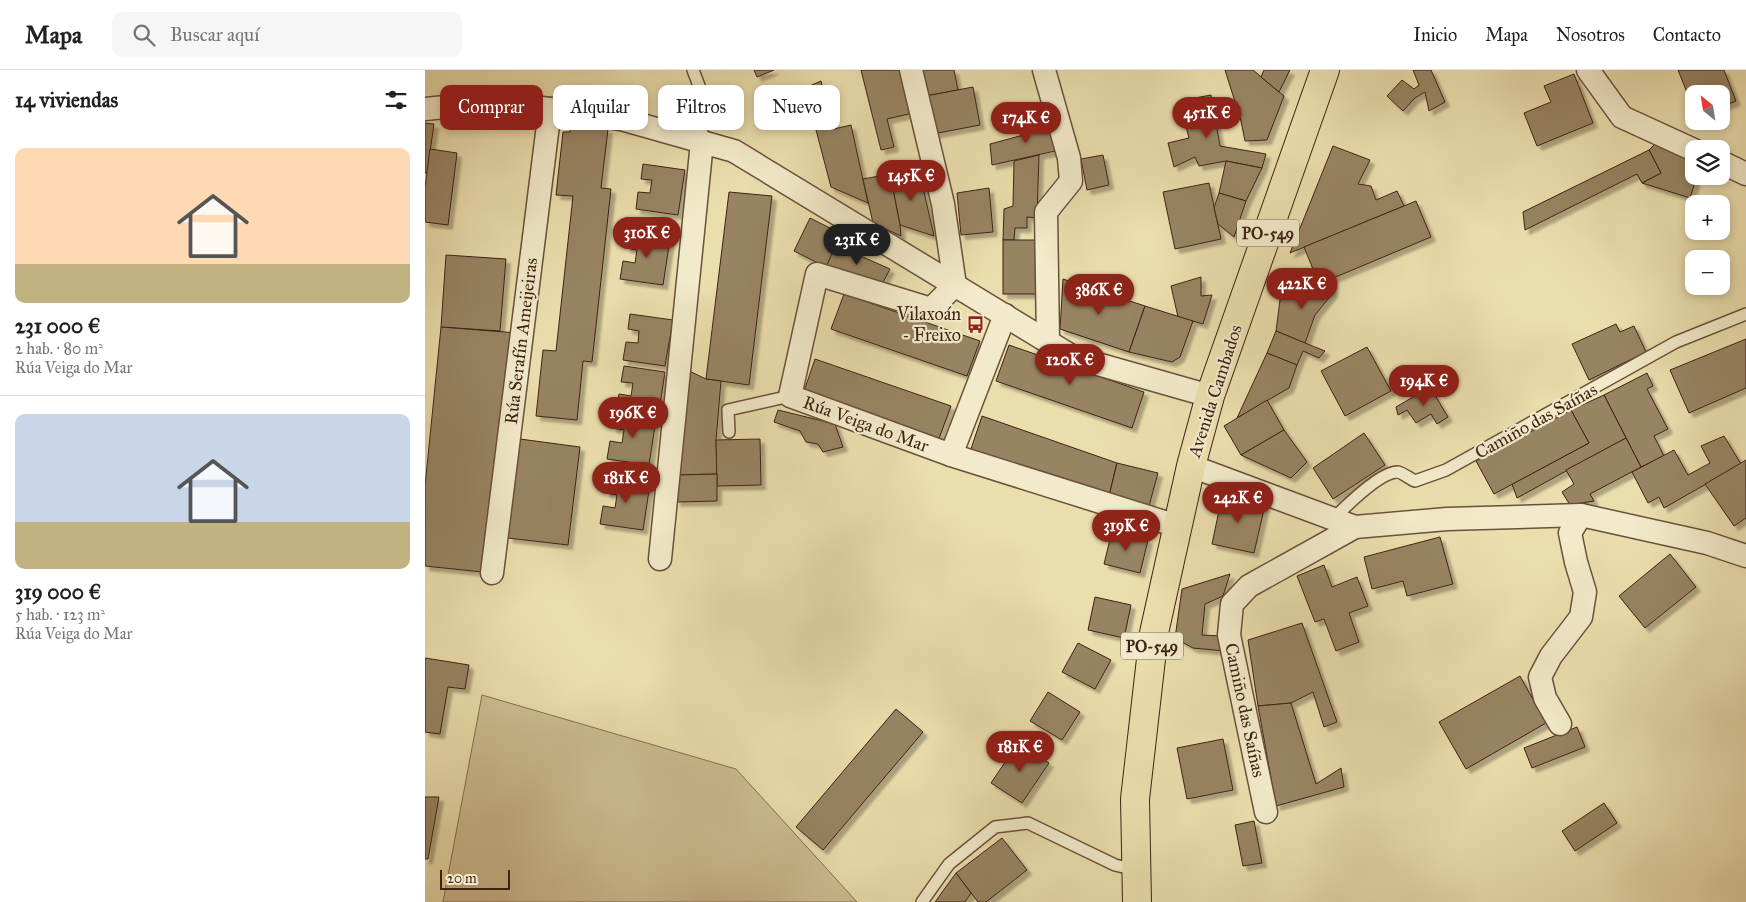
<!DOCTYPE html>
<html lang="es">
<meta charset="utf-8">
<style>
body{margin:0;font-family:"IM FELL Great Primer",serif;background:#f6f6f6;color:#202124;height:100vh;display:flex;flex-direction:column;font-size:19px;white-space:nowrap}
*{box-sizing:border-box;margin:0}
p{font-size:16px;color:#757577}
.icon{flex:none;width:28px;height:28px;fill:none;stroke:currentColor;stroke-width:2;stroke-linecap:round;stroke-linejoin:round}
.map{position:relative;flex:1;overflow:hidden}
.details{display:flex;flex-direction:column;background:#fff;width:425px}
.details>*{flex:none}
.top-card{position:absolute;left:15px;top:15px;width:475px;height:45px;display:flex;gap:10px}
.needle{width:32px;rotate:330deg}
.buttons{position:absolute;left:1260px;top:15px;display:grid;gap:10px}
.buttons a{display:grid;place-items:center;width:45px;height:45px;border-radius:10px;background:#fff;box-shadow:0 2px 8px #0003;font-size:25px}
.scale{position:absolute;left:15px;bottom:12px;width:70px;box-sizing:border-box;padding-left:5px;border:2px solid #3e2215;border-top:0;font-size:14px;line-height:18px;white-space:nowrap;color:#3e2215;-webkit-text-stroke:4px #f2eaca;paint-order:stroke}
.price{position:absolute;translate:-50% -42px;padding:0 11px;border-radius:18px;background:#8f2418;color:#fff;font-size:16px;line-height:32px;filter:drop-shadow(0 1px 2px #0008)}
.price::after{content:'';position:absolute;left:50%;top:30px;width:15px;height:11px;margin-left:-8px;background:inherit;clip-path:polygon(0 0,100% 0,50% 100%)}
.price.current{background:#222;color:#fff}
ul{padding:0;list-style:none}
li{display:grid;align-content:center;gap:10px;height:265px;padding:0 15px}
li+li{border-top:1px solid #e0e0e0}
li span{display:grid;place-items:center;height:155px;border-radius:10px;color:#555}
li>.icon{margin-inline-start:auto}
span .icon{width:90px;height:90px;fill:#fffc;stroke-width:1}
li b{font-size:21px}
h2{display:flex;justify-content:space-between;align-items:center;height:60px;padding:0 15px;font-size:21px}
.pill{padding:0 18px;border-radius:10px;background:#fff;box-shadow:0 2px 8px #0003;font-size:18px;line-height:45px}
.pill.current{background:#8f2418;color:#fff}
header{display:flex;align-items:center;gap:30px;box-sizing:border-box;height:70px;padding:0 25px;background:#fff;border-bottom:1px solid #e0e0e0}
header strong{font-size:24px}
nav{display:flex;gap:28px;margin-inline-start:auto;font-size:18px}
.search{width:350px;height:45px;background:#f6f6f6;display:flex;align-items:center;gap:12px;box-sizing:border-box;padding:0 18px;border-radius:10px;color:#757577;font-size:19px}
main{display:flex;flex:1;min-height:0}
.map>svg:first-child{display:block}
.green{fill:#cebe93;stroke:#867054}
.building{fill:#988464;stroke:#3e2215;filter:url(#shadow)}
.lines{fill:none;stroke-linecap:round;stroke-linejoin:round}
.lane-casing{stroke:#69513b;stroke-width:14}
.street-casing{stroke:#69513b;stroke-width:25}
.primary-casing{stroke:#3e2215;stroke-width:30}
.lane{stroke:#f2eaca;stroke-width:11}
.street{stroke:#f2eaca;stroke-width:22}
.primary{stroke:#ebdead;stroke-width:28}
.labels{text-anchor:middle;stroke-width:4.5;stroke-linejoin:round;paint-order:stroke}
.shield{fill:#f2eaca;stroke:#745e4b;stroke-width:1}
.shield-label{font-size:16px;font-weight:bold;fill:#3e2215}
.poi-label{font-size:18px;fill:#3e2215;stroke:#f2eaca;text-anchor:end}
.street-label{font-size:18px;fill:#3e2215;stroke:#f2eaca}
</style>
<header>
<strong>Mapa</strong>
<div class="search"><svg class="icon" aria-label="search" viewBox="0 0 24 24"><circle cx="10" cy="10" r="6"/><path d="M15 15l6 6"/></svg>Buscar aquí</div>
<nav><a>Inicio</a><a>Mapa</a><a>Nosotros</a><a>Contacto</a></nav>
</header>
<main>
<section class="details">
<h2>14 viviendas<svg class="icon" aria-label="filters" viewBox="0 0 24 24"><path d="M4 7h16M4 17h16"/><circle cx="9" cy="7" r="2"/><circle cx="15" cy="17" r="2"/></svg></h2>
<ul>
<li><span style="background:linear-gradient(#ffd9b3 75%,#c2b280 0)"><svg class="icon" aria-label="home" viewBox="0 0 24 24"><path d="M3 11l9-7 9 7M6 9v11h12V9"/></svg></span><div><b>231 000 €</b><p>2 hab. · 80 m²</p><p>Rúa Veiga do Mar</p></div></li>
<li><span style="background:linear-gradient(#c9d6e8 70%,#c2b280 0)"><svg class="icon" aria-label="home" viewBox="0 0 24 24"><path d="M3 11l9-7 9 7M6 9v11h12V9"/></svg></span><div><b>319 000 €</b><p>5 hab. · 123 m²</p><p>Rúa Veiga do Mar</p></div></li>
</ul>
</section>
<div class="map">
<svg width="1321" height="832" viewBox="0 0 1321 832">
<defs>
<filter id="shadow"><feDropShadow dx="4.5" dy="4.5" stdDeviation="1" flood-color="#0004"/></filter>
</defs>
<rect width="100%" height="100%" fill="#ebdead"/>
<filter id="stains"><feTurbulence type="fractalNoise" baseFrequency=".004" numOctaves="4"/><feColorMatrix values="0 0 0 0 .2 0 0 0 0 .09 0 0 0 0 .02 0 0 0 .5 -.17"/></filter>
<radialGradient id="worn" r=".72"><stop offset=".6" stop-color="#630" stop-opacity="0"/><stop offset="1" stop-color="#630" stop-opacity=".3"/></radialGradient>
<!-- green -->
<path class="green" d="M57,625l254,74 121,133h-414z"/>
<!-- building -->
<g class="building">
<path d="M329,0h20l-17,7z"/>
<path d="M436,0h42l10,43 -26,6 7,28 -13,3z"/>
<path d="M495,0h34l4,20 -32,6z"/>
<path d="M800,0h28l31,26 -17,44 -22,1 -4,-20z"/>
<path d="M839,0h26l-11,22 -18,-15z"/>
<path d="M988,0h18l14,32 -16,9 -4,-19 -10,6 -12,13 -16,-15 15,-16 12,9 5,-4z"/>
<path d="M1253,0h46l12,31 -15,6v-13h-27v16z"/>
<path d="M1149,4l19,49 -56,23 -13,-33 27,-11 -7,-16z"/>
<path d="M396,11l13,48 17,-4 17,78 -37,-16 -26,-99z"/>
<path d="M548,17l7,38 -47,9 -7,-38z"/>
<path d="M786,25l9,51 46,8 -4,14 -36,-7 -27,5 -4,-9 -21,10 -6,-24 21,-5 -10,-37z"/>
<path d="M615,41h7l10,30 -2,10 -63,14 -2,-21 52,-14z"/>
<path d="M0,53l9,1 -7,49h-2z"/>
<path d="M146,55l37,4 -7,59 10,1 -19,173 -9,-1 -6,59 -41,-4 7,-66 13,1 17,-155 -17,-1 7,-63h7z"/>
<path d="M1232,72l37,14v20h3l-7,22 -48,-15 19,-10 -12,-23z"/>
<path d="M908,76l37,14 -12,24 13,2 5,14 21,-9 7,15 -114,47z"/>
<path d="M5,79l27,4 -9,72 -23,-3v-35z"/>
<path d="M1224,80l12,23 -19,10 -5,-9 -112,56 -2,-18z"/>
<path d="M614,85l-2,63 -10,-1v11h-12l-1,12h-11l1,-31 9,-3 1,-45z"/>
<path d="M678,85l6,30 -22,5 -6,-31z"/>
<path d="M801,91l36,7 -16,33 -27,-8z"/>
<path d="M218,94l42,6 -7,45 -42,-6 2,-17 12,1 2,-13 -11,-1z"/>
<path d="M494,100l15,66 -34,-11 -10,-51z"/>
<path d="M465,104l10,51 1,11 -28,-13 -10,-44z"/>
<path d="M784,113l12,56 -46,10 -12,-57z"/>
<path d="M564,118l4,44 -32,3 -4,-42z"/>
<path d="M304,122l43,4 -23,189 -43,-6z"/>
<path d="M794,123l27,8 -12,36 -16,-13 -4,-16z"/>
<path d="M991,131l15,36 -112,47 -15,-37z"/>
<path d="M385,148l32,16 -16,33 -32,-16z"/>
<path d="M203,163l42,6 -7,46 -43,-6 3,-18 12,2 2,-13 -11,-2z"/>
<rect x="578" y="170" width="37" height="54"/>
<path d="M411,175l54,24 -8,15 -56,-17z"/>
<path d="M21,185l60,4 -6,72 -59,-4z"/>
<path d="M776,207v19l11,-1 -9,29 -25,-7 -7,-31z"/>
<path d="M908,208v15l-18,22 -10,28 -29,-12 4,-31z"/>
<path d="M638,209l82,27 -16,46 -69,-23z"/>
<path d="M419,224l136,47 -13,35 -136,-47z"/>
<path d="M720,236l48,15 -13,36 -8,5 -43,-10z"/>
<path d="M205,244l43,6 -8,46 -42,-6 3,-18 12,1 1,-12 -11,-2z"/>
<path d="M1191,254l4,8 14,-6 12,26 -57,28 -17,-36z"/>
<path d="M16,257l76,6 -25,240 -67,-7v-80z"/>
<path d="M851,261l29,12 20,8 -6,7 -16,-7 -6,14 -30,-12z"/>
<path d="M1321,269v49l-57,25 -19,-43z"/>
<path d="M584,275l135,47 -12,36 -136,-47z"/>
<path d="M942,277l24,44 -46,25 -24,-45z"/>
<path d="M842,283l30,12 -8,23 -52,30z"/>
<path d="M390,289l136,47 -13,35 -135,-47z"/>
<path d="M199,296l41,6 -7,46 -42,-6 3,-18 12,2 2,-13 -12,-1z"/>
<path d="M262,300l19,9 15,2 -5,59 1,34 -41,1z"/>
<path d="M1222,303l6,13 -6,3 21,40 -14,7 10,20 -23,11 -37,-72z"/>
<path d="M1005,317l18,30 -11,7 -6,-10 -15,9 -9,-13 -9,5 -2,-8z"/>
<path d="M1179,325l22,43 -109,60 -5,-14 77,-41 -18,-33z"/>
<path d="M842,330l17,30 -43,25 -17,-29z"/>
<path d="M353,340l57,14 8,23 -20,5 -5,-8 -12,-2 -6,-11 -26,-9z"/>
<path d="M1146,340l18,33 -95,51 -18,-33z"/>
<path d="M190,343l41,6 -7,46 -42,-6 3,-18 12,2 2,-13 -12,-2z"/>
<path d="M557,346l135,47 -8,33 -139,-44z"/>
<path d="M859,360l23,32 -16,16 -50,-23z"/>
<path d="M939,363l21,32 -52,34 -20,-31z"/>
<path d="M1299,366l17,28 -77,44 -5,-11 -11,6 -16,-31 42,-22 14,25 22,-12 -9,-17z"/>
<path d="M1201,368l15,29 -51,27 4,7 -24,4 -8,-13 12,-8 -8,-14z"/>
<path d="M95,369l60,8 -12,98 -60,-7z"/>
<path d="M335,369l1,46 -44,1 -1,-46z"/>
<path d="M1321,390v58l-12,8 -29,-42z"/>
<path d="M692,393l41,10 -9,33 -40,-10z"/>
<path d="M292,404v27l-41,1v-27z"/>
<path d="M183,408l42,6 -7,46 -43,-6 3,-18 12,2 2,-13 -12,-2z"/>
<path d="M797,426l43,9 -11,48 -42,-9z"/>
<path d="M687,461l36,9 -8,33 -36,-9z"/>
<path d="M1015,467l13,47 -46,12 -4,-15 -31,8 -8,-32z"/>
<path d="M1245,484l26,33 -51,41 -26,-32z"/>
<path d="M899,495l8,22 25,-10 11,29 -19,7 10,29 -23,9 -12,-32 -9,3 -18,-46z"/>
<path d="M805,504l-7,22 -18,8 -3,31 20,1 2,15 -31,-3 -18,-10 7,-49z"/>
<path d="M670,527l36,8 -7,33 -36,-8z"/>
<path d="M877,553l35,99 -13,5 -11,-35 -22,11 -33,3 -10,-66z"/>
<path d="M653,573l33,17 -16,29 -33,-17z"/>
<path d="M0,588l44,7 -4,24 -17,-2 -8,47 -15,-2z"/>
<path d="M1095,606l26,47 -80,46 -27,-47z"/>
<path d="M623,622l32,20 -18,28 -32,-19z"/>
<path d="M866,633l25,81 25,-16 3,19 -68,19 -18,-100z"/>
<path d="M471,639l27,23 -100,118 -27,-23z"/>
<path d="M1152,657l8,20 -53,21 -8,-20z"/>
<path d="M798,669l10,51 -46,9 -10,-51z"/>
<path d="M593,673l31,20 -27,40 -31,-20z"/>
<path d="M0,727h14l-11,62h-3z"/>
<path d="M1179,733l13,20 -42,28 -13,-20z"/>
<path d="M829,751l8,42 -19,3 -8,-41z"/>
<path d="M577,768l25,32 -41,32h-8l-22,-29z"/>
<path d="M531,803l15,20 -6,9h-30z"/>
</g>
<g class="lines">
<defs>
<g id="lane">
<path d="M268,0l8,21 1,51"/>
<path d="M304,362l-1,-22 62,-14"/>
<path d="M908,449c12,-12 48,-48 65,-47 5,1 12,7 17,9l31,-11 230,-128 70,-28"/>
<path d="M497,832l27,-38 46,-37 33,-4 87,42 21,5"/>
</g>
<g id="street">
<path d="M486,0l32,134 12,81 -24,24 -114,-35 -27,122 161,59 54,-140"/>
<path d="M619,0l25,88 2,23 -25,31 2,129"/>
<path d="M1163,0l34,47 72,33"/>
<path d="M0,39l39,-4 63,1 94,13 113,32 339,206 137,39"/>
<path d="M1296,92l25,12"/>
<path d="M526,385l226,71"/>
<path d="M766,396l164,61 92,-8 134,-4 126,28 39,13"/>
<path d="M235,489l42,-417"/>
<path d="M67,503l58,-464"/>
<path d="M1135,654l-15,-26 -5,-21 11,-21 30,-39 4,-25 -9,-30 -6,-29 11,-18"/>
<path d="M841,742l-37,-177 3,-31 17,-18 106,-59"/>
</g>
<path id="primary" d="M712,832l-2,-103 19,-166 37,-167 19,-70 115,-326"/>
</defs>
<!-- lane casing -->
<use href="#lane" class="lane-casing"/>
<!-- street casing -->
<use href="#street" class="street-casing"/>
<!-- primary casing -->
<use href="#primary" class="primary-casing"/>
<!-- lane -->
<use href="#lane" class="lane"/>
<!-- street -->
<use href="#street" class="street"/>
<!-- primary -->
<use href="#primary" class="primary"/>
</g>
<!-- icons -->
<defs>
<symbol id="bus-bare" viewBox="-9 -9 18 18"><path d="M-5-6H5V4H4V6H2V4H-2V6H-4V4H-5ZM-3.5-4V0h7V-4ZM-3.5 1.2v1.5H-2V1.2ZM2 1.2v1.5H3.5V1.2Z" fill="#8f2418" stroke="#f2eaca" stroke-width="2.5" paint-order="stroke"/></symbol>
</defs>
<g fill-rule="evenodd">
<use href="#bus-bare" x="538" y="242" width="25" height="25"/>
</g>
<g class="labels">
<!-- shield labels -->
<g class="shield">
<rect x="812" y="149.5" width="62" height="27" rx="4"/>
<rect x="696" y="562.5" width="62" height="27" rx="4"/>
</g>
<g class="shield-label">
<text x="843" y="169">PO-549</text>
<text x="727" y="582">PO-549</text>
</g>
<!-- poi labels -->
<g class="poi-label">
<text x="536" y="250">Vilaxoán<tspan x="536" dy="21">- Freixo</tspan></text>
</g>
<!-- street labels -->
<g class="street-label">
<text transform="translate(96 271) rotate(-83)" y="6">Rúa Serafín Ameijeiras</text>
<text transform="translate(790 321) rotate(-72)" y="6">Avenida Cambados</text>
<text transform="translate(1111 351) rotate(-29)" y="6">Camiño das Saíñas</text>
<text transform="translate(441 354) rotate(20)" y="6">Rúa Veiga do Mar</text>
<text transform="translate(820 640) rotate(78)" y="6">Camiño das Saíñas</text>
</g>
</g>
<rect width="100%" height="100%" filter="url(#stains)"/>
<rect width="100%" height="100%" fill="url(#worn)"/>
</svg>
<div class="buttons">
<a><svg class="needle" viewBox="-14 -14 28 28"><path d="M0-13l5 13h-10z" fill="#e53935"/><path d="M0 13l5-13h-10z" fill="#757577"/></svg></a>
<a><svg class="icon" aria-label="layers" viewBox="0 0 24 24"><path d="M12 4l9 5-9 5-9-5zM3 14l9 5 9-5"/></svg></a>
<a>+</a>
<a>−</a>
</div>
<div class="scale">20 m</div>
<b class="price" style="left:782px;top:69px">451K €</b>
<b class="price" style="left:601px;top:74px">174K €</b>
<b class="price" style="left:486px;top:132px">145K €</b>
<b class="price" style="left:222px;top:189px">310K €</b>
<b class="price current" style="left:432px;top:196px">231K €</b>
<b class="price" style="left:877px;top:240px">422K €</b>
<b class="price" style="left:674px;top:246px">386K €</b>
<b class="price" style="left:645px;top:316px">120K €</b>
<b class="price" style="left:999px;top:337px">194K €</b>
<b class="price" style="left:208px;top:369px">196K €</b>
<b class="price" style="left:201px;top:434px">181K €</b>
<b class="price" style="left:813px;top:454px">242K €</b>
<b class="price" style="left:701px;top:482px">319K €</b>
<b class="price" style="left:595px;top:703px">181K €</b>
<div class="top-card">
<a class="pill current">Comprar</a>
<a class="pill">Alquilar</a>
<a class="pill">Filtros</a>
<a class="pill">Nuevo</a>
</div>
</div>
</main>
